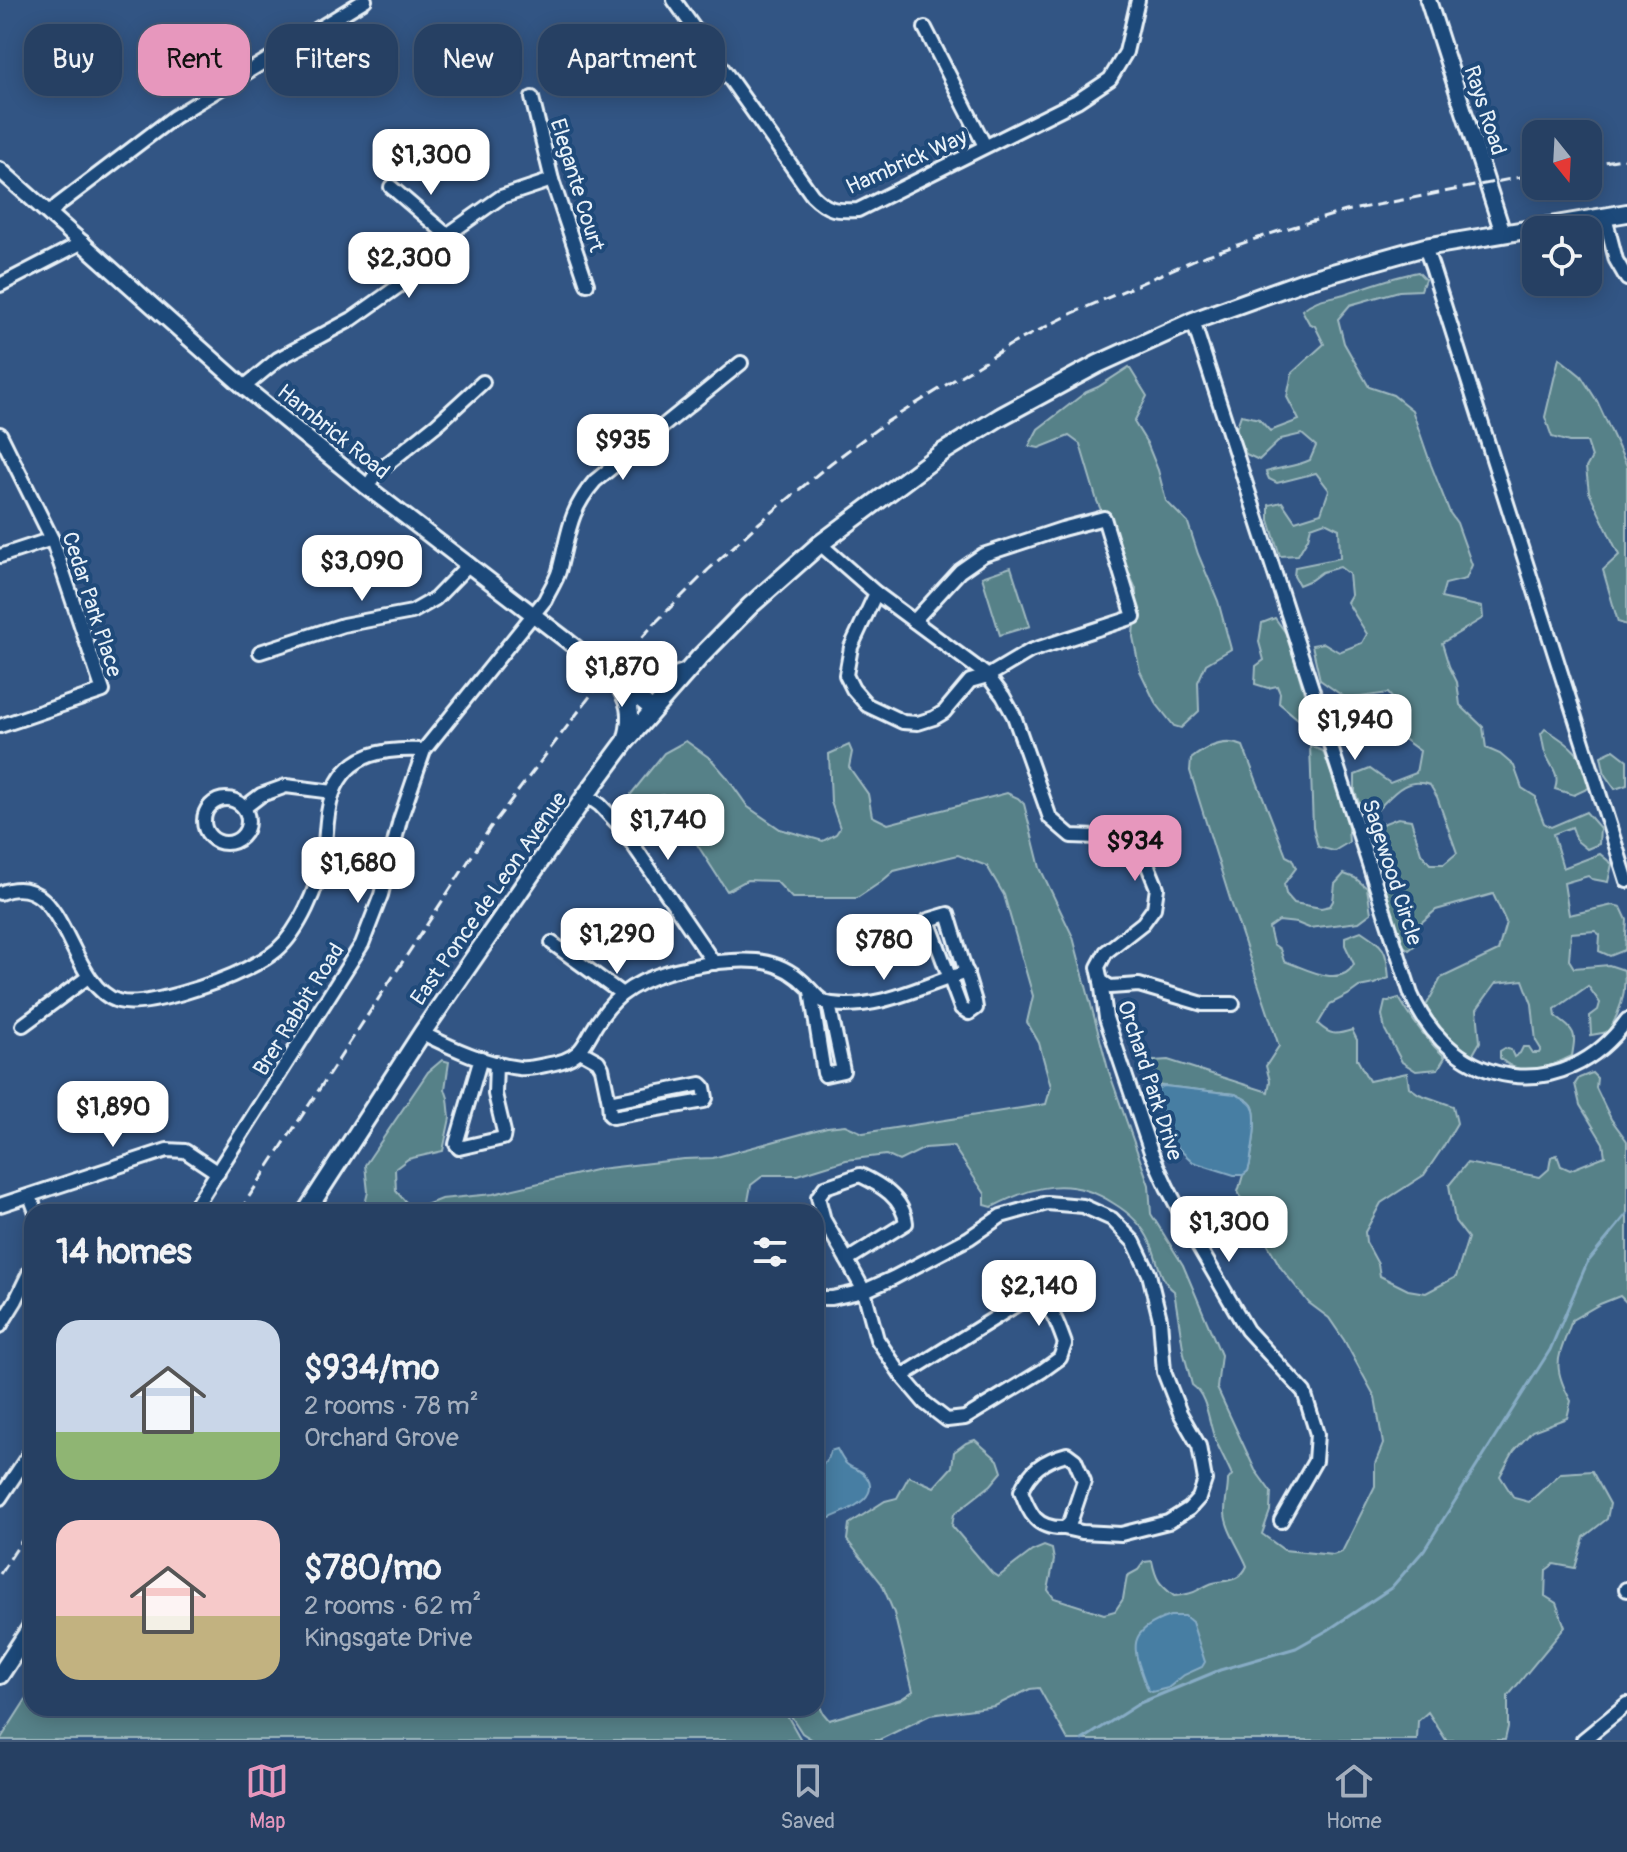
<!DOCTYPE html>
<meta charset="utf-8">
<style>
body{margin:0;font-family:Pangolin,sans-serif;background:#2e4769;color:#f1f3f6;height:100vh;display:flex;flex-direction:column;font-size:30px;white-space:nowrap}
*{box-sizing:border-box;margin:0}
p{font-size:26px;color:#a4afbe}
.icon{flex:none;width:44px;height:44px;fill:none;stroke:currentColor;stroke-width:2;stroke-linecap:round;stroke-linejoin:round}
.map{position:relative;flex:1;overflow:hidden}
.side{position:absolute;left:24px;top:1204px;width:800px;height:512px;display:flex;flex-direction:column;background:#264063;border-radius:24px;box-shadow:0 4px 20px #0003,0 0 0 2px #425978}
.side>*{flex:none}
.hud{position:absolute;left:24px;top:24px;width:800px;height:72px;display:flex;gap:16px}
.needle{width:52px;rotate:162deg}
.fabs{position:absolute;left:1522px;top:120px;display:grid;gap:16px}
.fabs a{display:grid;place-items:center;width:80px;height:80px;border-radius:16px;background:#264063;box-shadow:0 4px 20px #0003,0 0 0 2px #425978;font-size:40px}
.price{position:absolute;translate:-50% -68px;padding:0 18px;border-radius:16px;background:#fff;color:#222;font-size:26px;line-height:52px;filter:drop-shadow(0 2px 4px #0008)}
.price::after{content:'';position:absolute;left:50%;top:48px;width:24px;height:18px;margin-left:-12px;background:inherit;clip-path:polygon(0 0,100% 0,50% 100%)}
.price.on{background:#e797bd;color:#111}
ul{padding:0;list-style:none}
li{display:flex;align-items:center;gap:24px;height:200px;padding:0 32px}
li span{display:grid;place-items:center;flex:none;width:224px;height:160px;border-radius:24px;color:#555}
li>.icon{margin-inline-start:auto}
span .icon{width:96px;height:96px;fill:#fffc;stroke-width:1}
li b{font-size:34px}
h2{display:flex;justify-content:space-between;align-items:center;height:96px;padding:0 32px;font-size:34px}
.tag{padding:0 28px;border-radius:24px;background:#264063;box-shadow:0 4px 20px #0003,0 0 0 2px #425978;font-size:28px;line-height:72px}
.tag.on{background:#e797bd;color:#111}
.tabs{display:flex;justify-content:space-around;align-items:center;height:112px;border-top:2px solid #425978;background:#264063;font-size:22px;color:#a4afbe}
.tabs a{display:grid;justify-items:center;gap:4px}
.tabs .on{color:#e797bd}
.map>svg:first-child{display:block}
.green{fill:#568188;stroke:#9fb9c0;stroke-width:2}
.water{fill:#477ea3;stroke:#87acc5;stroke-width:2}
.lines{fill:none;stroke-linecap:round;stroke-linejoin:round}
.stream{stroke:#87acc5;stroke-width:3}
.minor-casing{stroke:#e8f1f8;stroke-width:18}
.tertiary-casing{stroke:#e8f1f8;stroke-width:20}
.secondary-casing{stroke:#e8f1f8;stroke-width:22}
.minor{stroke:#1f4a7a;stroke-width:12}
.tertiary{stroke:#1f4a7a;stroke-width:14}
.secondary{stroke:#1f4a7a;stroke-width:16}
.rail{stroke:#e8f1f8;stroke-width:3;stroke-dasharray:12 6;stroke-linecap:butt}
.labels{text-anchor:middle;stroke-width:8;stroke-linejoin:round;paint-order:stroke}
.street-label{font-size:22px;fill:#e8f1f8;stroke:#1f4a7a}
</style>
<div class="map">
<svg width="1627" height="1740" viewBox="0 0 1627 1740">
<rect width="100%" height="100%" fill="#325584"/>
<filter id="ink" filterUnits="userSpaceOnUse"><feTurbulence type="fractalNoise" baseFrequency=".0125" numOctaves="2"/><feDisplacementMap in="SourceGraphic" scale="16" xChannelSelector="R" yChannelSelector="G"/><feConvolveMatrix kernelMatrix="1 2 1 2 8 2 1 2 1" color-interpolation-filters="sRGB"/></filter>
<g filter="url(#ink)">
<!-- green -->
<g class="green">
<path d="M1418,272l7,7 -4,11 -22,1 -49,14 -12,14 6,24 25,44 24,8 19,15 19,55 19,48 7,10 15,42 -6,14 -21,5 -4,14 41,9 1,11 -41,25 7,23 8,16 3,23 23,22 3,21 14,6 14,12 8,22 14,9v5l8,21 7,4 35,-15 14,16 -1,16 -12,5 -10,-8 -5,-14 -19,7 10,34 37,-14 12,10 -4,18 -16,-3 -4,-3 -24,7 5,32 44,-10 8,2 6,13 -2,30 -15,6 -11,-5 1,-16 -5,-4 -24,2 -2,27 5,8 35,-3 15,5c3,23 -4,43 -16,62l-17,3 -1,-19 8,-6 2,-7 -12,-17 -33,23 1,8c20,15 20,15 16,39 -22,11 -51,24 -72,2v-7l5,-3 6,2 3,7 6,-4 3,-6h6l4,6h6l2,-4 -5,-8 -4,-37 -9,-24 -27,3 -19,26 3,33 -8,14 -32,-26 -14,-24 15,-28 57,-27 8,-29 -13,-28 -57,16 -20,17 3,15 -10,8 -9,-7 -14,-53 4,-18 -2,-22 -12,-5 -4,-7 5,-12 21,-8 13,2 10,33 9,11h14l13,-11 -20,-56 -7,-12c-27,-9 -38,11 -56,28l-12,-3 -7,-18v-17l15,-6 20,14 26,-10 4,-22 -18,-13 -13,3 -5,-9 17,-24 -13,-15 -41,6 -27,-19 -8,-35 12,-2 15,9 23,-9 5,-9 -20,-32 4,-7 -2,-21 -9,-7 -18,5 -11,8 -12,5 -5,-9 1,-9 45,-9 -1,-29 -14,-7 -14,5 -3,11 -10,17 -18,1 -11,-36v-15l13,-3 13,19 26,-8 8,-23 -13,-17 -39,10 -8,-4 -3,-7c15,-5 29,-5 44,-12l6,-14 -14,-12 -21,5 -22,21 -13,-6 -11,-22 6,-17 18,4 11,12 29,-11 -12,-23 5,-24 32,-29 -9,-18 -6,-3 -7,-13c15,-12 25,-11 42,-16 25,-8 48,-17 74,-22z"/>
<path d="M1559,358l22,18 16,25 30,65v159l-9,-3 -15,-52 16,-15 -30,-63 -3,-24 6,-11 -5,-15h-18l-17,-5 -7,-20z"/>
<path d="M1129,367l18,29 -13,26 13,21 11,27 8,31 22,22 10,31 20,47 13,48 -25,15 -8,18 1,29 -18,17 -7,-2 -19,-24 -15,-31 -7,-34 3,-48 -39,-88 -17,-57 -11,-8 -30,12 -10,-2 9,-17 48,-37 12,-5z"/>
<path d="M1011,567l19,59 -30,9 -18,-58z"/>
<path d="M1275,618l13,18 21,75 -11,8 -19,-16 1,-10 -3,-7 -9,2 -13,-4 1,-18 8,-6 -5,-18 3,-19z"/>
<path d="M1545,729c27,16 39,26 46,58l-17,8 -19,-6c5,-15 -3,-21 -9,-34 -3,-6 -3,-15 -5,-21z"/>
<path d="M686,741l25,18 15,17 22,31 32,22 43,12 13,-7 4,-6 -9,-26 -2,-48 20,-9 3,7 -3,15 19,27 4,22 16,8 119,-31 11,5 6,6 16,64 33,69 35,132 41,116 2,29 32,51 38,90 -4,33 38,82 16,22 -1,19 -8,23 22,16 49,5 9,-3 33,-66v-22l8,-20 -8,-47 -31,-57 -15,-22 -20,-15 -28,-35 -43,-76 5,-17 5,-4 2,-8c2,-14 9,-47 2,-58 -4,-6 -11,-8 -17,-11l-80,-9 -1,-24 14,-1 100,32 2,-11 -4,-15 13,-20 -49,-147 -40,-128 1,-12c15,-12 34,-21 52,-13l43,110 6,3 4,9 -12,16 2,10 8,9 27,5 9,-2 3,-5 2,-17 9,-10 11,4 12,10 4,25 -12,9 -50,6 -12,-5 -18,-2 -10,7 4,16 7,5 4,12c20,6 56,29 70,3l-9,-19v-8l16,-6c24,16 25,17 28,47l-15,6 -15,3 -11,8 -18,9 -12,20c13,12 18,11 34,6l5,10v19l12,22 38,-8 2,14 10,7 34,12 4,17 -14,24 -19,28 -43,28 -16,29 1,10 12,22 2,12 28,14 18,3 30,-16 12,-39 -13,-17 -6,-36 18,-22 73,14 9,-8 2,-12 6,-2 4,11 9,4 35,-14 -2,-13 -23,-38 -5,-21 4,-6 13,-5 5,5 -1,10 15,31 16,22v162l-7,-7 -20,8 -28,16c-13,38 -22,43 -1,81l-4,17 -35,13 -18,20 -14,25 14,22 15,4 32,-29 31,-2 18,33 -3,15 -23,18 -9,31 -21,-4 -8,6 -1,26 11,7 9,24 -57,69v31l-3,13h-59l-18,-28 -10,9 -1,19h-349l-29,-52 -9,1 -35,17 -65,9 -51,25h-66l-11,-7 -16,-25h30v-10l7,15 6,7 72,-21 12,-8 -19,-78 -12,-29 -35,-44 2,-16 36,-23 12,-3 12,-22 25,11 18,-20 2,-15 12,-9 9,-3 23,20 4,12 -11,13 -37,29 -2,12 40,47 6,4 34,-26 12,-5 8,3 2,11 -6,30 6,8 50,16 11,-3 8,-12 4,-23 11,-6 6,-8 8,-1c4,19 7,23 22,35 9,-1 18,-2 26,-7 4,-2 9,-5 13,-6 14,-3 27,-1 34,-17 -7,-17 -22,-38 -22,-54 0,-11 3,-21 3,-32l4,-5c-5,-12 -12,-24 -17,-36 -7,-17 -7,-43 -23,-54l-8,-31 -10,-63c-15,-11 -16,-32 -24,-49 -7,-16 -22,-30 -37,-39 -42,-27 -79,-18 -121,4l-7,-2v-11l-32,-48 -28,2 -26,13 -13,-6 -40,5 -48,15h-34l-13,10 -5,27h-145l-34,-5 -34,5h-170l5,-20 -3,-27 63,-93 14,-12 7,2 -4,27 3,9 2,20 -7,33 -35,8 -13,10 1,22 17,19 28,-11 52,-5 106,-25 85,-10 29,-1 114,-31 18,-2 18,8 183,-29 5,-17 -12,-44 -12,-21 6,-26 -29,-101 -17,-29 -29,-11 -64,16 -13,11 -24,16h-65l-16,-17 -29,-1 -20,11 -54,-84 -10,-12 -12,3 -11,10 -8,-9 -1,-5 33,-41z"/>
<path d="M1310,746l13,5 24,65 2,26 -15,9 -16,-4 -5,-20z"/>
<path d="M1614,750l13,10v25l-12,4 -10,-14 -4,-19z"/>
<path d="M1399,998c13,22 27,42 46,59l-7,12 -22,2 -14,-9 -17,-32 -3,-15 3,-13z"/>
<path d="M32,1690v18h751l18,32h-801z"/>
</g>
<!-- water -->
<g class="water">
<path d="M1164,1086l71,8c6,3 13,5 17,11 7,11 0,44 -2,59l-2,7 -5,4h-9l-41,-13 -30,-28 -9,-44z"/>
<path d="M837,1449c3,5 6,13 11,16 6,5 12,4 17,10 19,22 -20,37 -35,43l-14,-5v-48l10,-3 4,-11z"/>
<path d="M1170,1616h15l7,6 13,40 -3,5 -18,8 -16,13 -16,4 -4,-2c-14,-39 -26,-58 22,-74z"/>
</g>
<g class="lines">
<!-- stream -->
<path class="stream" d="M1082,1740l58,-37 80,-33 76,-22 32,-18 63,-42 33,-38 126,-200 37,-87 40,-49"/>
<defs>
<g id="minor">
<path d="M674,0l138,195c16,16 24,16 46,15l219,-109 33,-22 16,-27 12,-52"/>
<path d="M925,28l60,118"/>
<path d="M532,98l20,82 35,104"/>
<path d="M391,187l56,48"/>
<path d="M50,214l8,-9 116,-88 191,-117"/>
<path d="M1605,217l11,43 11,19"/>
<path d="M1425,247l7,20 195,614"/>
<path d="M0,285l83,-43"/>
<path d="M1193,321l218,673c41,96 154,113 216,26"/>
<path d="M244,387l34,-28 74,-40 48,-34 47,-50 54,-38 51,-17"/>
<path d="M0,434l52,105 51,152 -103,35"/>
<path d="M367,487l10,-15 60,-48 46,-42"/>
<path d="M820,544l56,49 112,83 15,20 11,20 36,102 21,18 27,1 27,-6 12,8 20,49 -3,20 -11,15 -37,29 -8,15 3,14 9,6 29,-2 64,19h30"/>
<path d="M0,556l52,-17"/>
<path d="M876,593l-25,54 -5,28 7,14 14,16 36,17 15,1 16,-5 10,-6 26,-31 18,-5 42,-25 104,-34 -30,-99 -42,11 -79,26 -23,16 -46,50"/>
<path d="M260,652l83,-27 69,-13 23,-13 34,-35"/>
<path d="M586,795l14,10 21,22 93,136"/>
<circle cx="226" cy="821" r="22"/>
<path d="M244,808l17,-13 25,-9 47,6"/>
<path d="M0,893c67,-27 66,92 118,108 28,8 102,-19 128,-32 10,-5 23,-12 31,-19 22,-19 41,-63 46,-91 4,-22 2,-45 10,-66 15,-41 53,-45 91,-43"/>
<path d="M948,914l27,88 1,6 -7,5 -8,-5 -33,-88z"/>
<path d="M552,943l70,51"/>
<path d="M1101,981l5,37 45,134 16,35 29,55 51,88 57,62 13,42 -2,27 -34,60"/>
<path d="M811,991l13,82 1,2 18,-4 -14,-67"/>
<path d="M23,1025l65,-48"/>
<path d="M422,1033c30,15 64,31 97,35 10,1 21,-2 31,-4 10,-2 19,-4 27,-11 6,-5 10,-13 14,-20 8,-14 17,-27 30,-38 28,-22 64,-28 97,-33 36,-4 64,-3 90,25 7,7 13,16 24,17 49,6 90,-19 135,-32"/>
<path d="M580,1051l18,10 4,7 7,34 92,-18 3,3 2,11 -2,3 -91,16 -3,-2 -1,-13"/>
<path d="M481,1058l-25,86 3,4 44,-10 1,-6 -9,-38 1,-31"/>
<path d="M860,1175c21,10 43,23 46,48l-59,37 -23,-40 -6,-23 7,-10z"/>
<path d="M30,1196l6,16"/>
<path d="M0,1205l167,-55 18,1 33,22"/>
<path d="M192,1212l170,-268 19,-49 19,-75 24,-70 121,-150c4,-9 11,-19 14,-29 10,-37 9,-59 36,-90l146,-118"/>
<path d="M847,1260l17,31 13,48 25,37"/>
<path d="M1037,1297c16,11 22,30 28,47l-5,14 -18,13 -77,47 -18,2 -22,-17 -23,-27 117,-73 9,-5z"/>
<path d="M816,1298h16l32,-7 29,-13 76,-40 32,-22 46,-13 36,3 29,13 22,23 15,32 11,45 4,53 16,41 19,33 6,34 -6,18 -10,11 -21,13 -47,12 -39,-2 -18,-4"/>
<path d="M0,1326l16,-26 16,-33"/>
<path d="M1067,1454l8,6 9,21 -14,42 -6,5c-28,1 -34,-14 -43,-37 9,-21 23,-31 46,-37z"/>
<path d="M0,1498l32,-48"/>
<path d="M1626,1589l1,1"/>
<path d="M1583,1740l44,-36"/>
</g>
<g id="tertiary">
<path d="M1428,0l75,233"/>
<path d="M0,170l244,217 123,100 198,152 88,71"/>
</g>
<g id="secondary">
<path d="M616,679c25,7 44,3 68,-6"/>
<path d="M616,679c13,22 18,33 11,59"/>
<path d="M306,1212l116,-179 164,-238 40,-54 74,-84 50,-51 70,-62 123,-92 57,-35 98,-53 95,-43 111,-40 121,-34 202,-34"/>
<path d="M0,1675l32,-49"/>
</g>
</defs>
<!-- minor casing -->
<use href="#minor" class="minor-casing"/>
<!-- tertiary casing -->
<use href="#tertiary" class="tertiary-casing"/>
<!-- secondary casing -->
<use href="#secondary" class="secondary-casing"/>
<!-- minor -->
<use href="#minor" class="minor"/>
<!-- tertiary -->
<use href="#tertiary" class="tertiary"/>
<!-- secondary -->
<use href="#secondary" class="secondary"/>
<!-- rail -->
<g class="rail">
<path d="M1588,165l39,-7"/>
<path d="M239,1212l251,-384 101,-133 65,-73 52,-52 50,-46 73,-61 54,-40 125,-78 63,-32 123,-54 80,-27 70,-21 190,-37"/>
<path d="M0,1574l32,-49"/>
</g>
</g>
</g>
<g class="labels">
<!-- street labels -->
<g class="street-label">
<text transform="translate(1486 110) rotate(72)" y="8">Rays Road</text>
<text transform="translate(906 161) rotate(-24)" y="8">Hambrick Way</text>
<text transform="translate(578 185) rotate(73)" y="8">Elegante Court</text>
<text transform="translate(334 431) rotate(39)" y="8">Hambrick Road</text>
<text transform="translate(93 604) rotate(72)" y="8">Cedar Park Place</text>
<text transform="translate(1393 872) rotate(72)" y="8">Sagewood Circle</text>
<text transform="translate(488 898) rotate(-55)" y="8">East Ponce de Leon Avenue</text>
<text transform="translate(298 1009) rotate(-58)" y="8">Brer Rabbit Road</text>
<text transform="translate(1151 1080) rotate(72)" y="8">Orchard Park Drive</text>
</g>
</g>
</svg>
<div class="fabs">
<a><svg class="needle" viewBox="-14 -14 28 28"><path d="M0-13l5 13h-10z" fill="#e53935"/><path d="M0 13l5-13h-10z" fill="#a4afbe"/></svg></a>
<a><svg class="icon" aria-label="locate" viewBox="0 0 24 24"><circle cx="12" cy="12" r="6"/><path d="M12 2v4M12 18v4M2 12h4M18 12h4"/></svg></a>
</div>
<b class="price" style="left:431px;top:197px">$1,300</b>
<b class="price" style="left:409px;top:300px">$2,300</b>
<b class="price" style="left:623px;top:482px">$935</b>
<b class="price" style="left:362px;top:603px">$3,090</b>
<b class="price" style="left:622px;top:709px">$1,870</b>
<b class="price" style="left:1355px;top:762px">$1,940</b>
<b class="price" style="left:668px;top:862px">$1,740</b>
<b class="price on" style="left:1135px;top:883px">$934</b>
<b class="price" style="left:358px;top:905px">$1,680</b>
<b class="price" style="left:617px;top:976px">$1,290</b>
<b class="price" style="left:884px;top:982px">$780</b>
<b class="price" style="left:113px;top:1149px">$1,890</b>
<b class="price" style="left:1229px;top:1264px">$1,300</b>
<b class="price" style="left:1039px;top:1328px">$2,140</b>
<div class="hud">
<a class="tag">Buy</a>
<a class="tag on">Rent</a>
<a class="tag">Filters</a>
<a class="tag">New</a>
<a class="tag">Apartment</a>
</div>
<section class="side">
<h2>14 homes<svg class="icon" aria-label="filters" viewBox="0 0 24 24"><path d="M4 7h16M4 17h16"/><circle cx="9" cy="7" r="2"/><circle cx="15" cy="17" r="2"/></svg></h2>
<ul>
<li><span style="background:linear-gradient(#c9d6e8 70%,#8fb573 0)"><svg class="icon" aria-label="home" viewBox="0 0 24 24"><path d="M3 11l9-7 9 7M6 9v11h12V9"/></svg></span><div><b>$934/mo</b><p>2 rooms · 78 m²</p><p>Orchard Grove</p></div></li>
<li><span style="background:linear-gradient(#f6c9c9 60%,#c2b280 0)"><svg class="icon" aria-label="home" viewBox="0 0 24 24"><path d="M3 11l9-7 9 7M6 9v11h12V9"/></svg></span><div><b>$780/mo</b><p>2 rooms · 62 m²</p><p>Kingsgate Drive</p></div></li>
</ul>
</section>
</div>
<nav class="tabs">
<a class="on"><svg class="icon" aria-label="map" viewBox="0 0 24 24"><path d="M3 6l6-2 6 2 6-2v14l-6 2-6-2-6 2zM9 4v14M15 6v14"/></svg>Map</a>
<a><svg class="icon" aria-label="saved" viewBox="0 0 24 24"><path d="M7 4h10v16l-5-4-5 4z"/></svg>Saved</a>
<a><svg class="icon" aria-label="home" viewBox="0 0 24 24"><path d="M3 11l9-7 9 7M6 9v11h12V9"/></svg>Home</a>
</nav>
